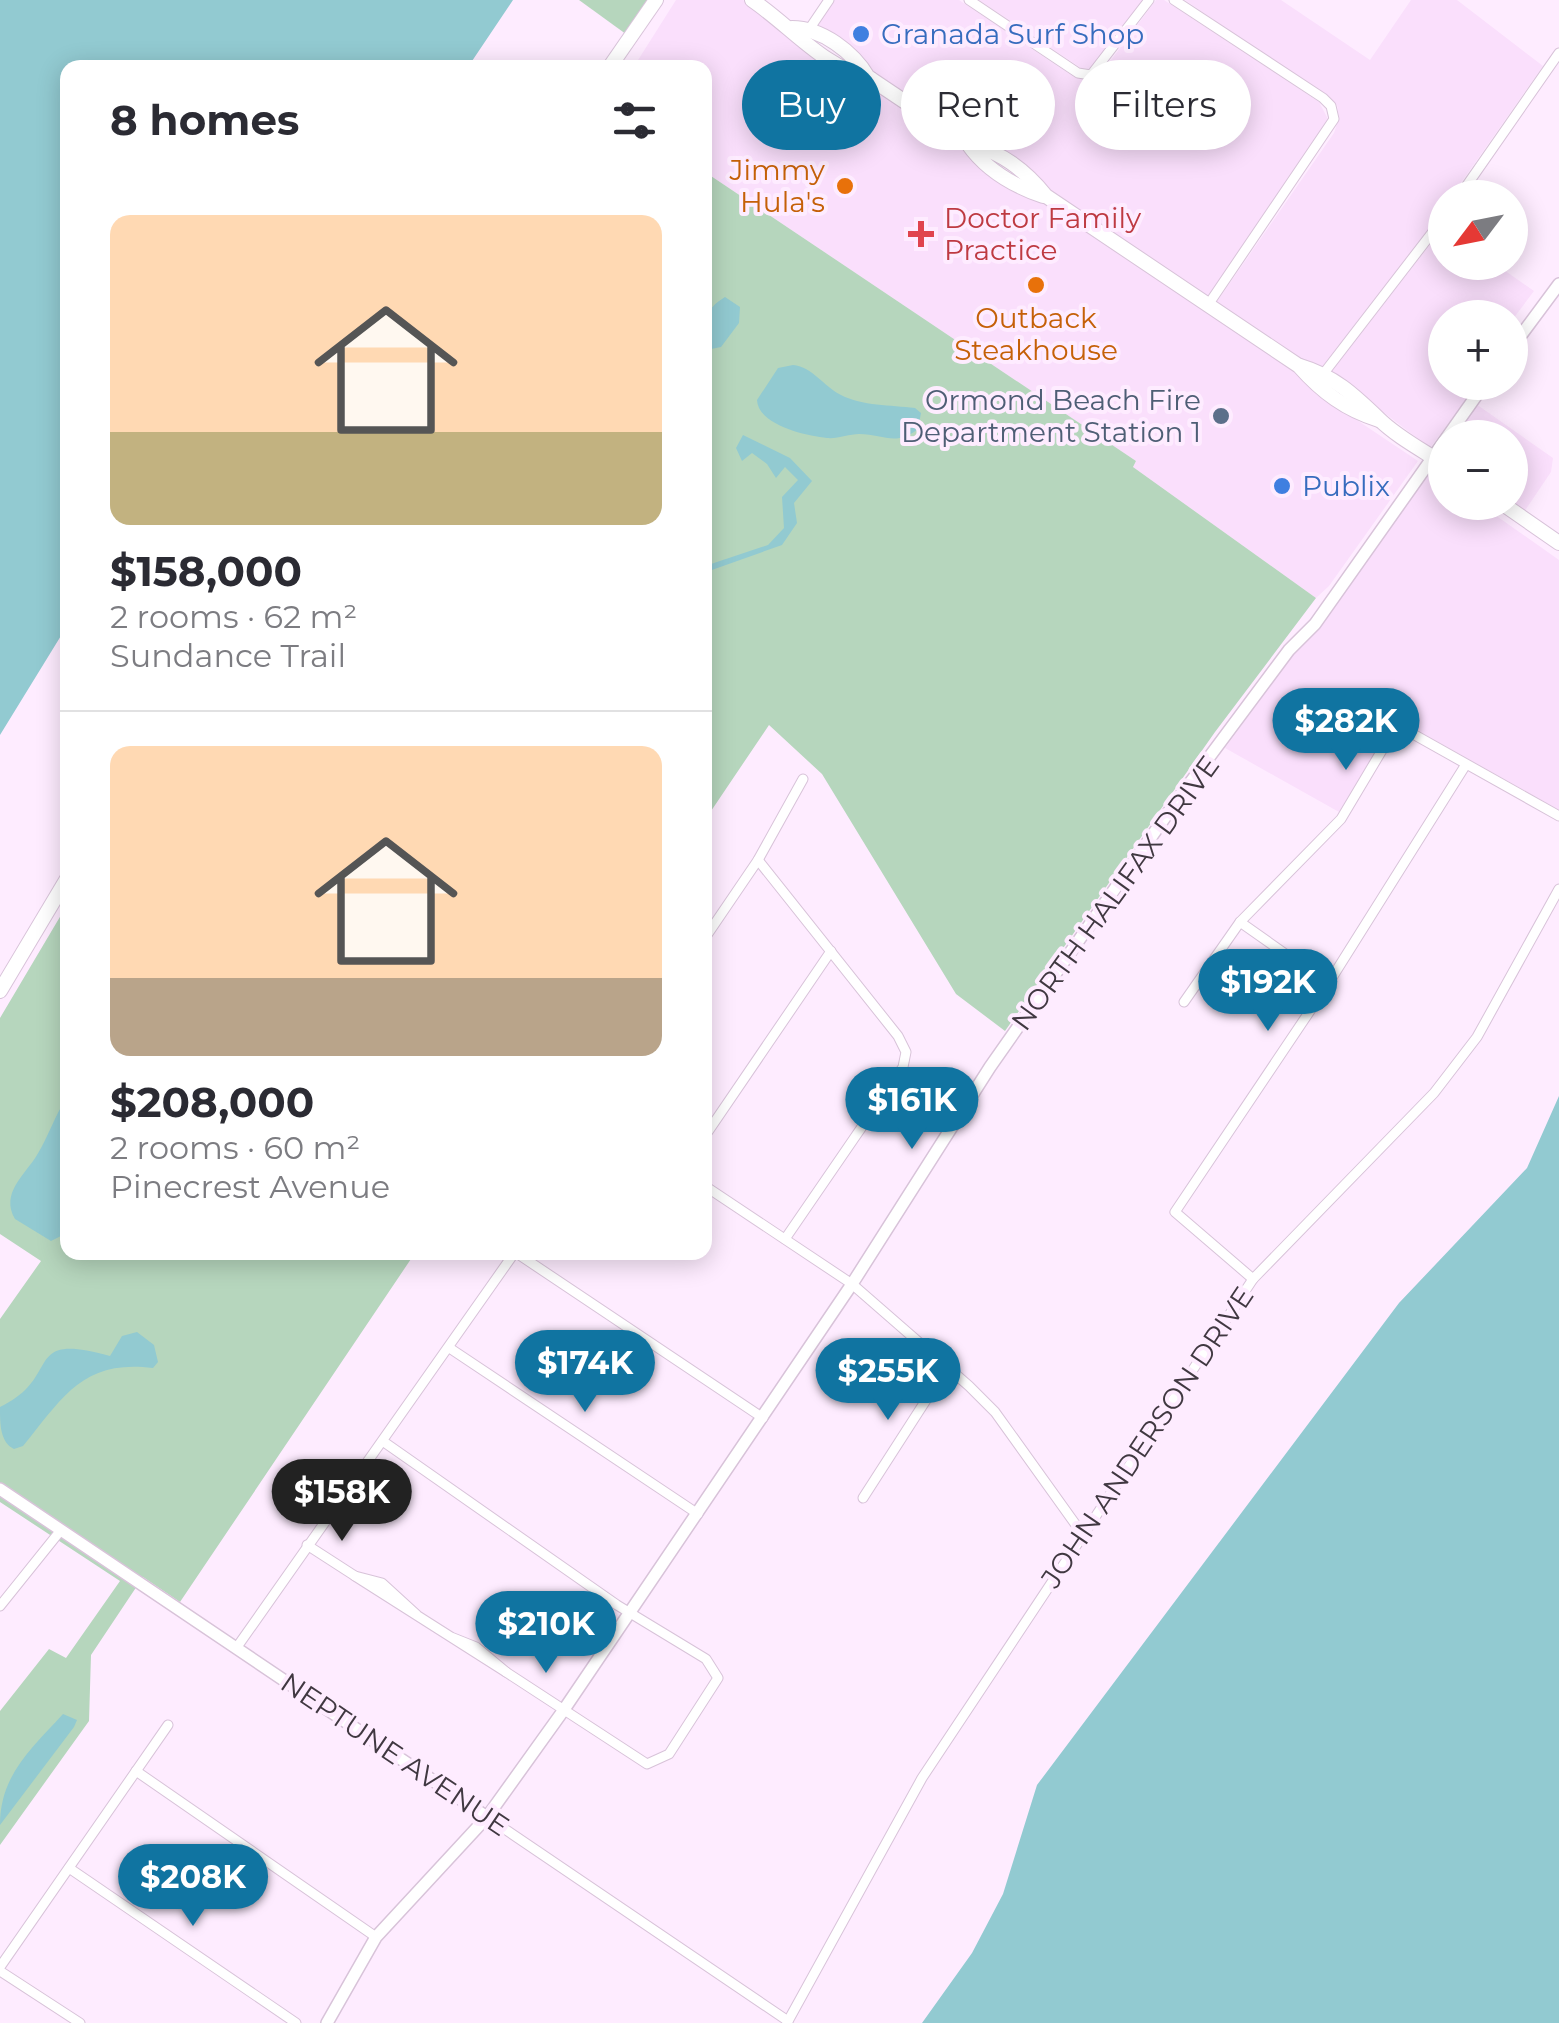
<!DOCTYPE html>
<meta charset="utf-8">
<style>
body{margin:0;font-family:Montserrat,sans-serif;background:#f7f7f7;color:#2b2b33;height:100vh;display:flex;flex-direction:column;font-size:38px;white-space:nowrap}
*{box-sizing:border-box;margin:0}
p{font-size:32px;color:#7c7c81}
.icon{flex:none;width:55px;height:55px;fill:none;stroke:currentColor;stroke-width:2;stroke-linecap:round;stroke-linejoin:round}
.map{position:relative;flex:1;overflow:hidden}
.sheet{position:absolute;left:60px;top:60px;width:652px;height:1200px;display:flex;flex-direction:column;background:#fff;border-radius:20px;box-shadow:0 5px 25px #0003}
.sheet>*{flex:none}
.guide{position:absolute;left:742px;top:60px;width:665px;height:90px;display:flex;gap:20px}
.needle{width:65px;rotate:238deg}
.buttons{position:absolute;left:1428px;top:180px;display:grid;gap:20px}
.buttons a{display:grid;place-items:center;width:100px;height:100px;border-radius:50%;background:#fff;box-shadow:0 5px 25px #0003;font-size:50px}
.price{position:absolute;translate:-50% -85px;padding:0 22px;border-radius:35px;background:#1074a1;color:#fff;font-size:32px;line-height:65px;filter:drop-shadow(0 2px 5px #0008)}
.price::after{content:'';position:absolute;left:50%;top:60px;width:30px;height:22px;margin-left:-15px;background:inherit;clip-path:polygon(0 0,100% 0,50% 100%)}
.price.current{background:#222;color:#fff}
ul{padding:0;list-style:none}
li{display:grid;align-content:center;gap:20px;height:530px;padding:0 50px}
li+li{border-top:2px solid #e1e1e2}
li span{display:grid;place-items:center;height:310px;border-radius:20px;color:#555}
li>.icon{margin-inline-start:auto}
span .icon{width:180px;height:180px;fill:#fffc;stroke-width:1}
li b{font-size:42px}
h2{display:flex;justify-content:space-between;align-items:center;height:120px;padding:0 50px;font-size:42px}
.tag{padding:0 35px;border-radius:45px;background:#fff;box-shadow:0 5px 25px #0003;font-size:35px;line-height:90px}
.tag.current{background:#1074a1;color:#fff}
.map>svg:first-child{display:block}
.built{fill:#fadffc}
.green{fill:#b6d6bd}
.water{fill:#92cad1}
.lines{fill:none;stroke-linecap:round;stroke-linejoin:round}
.minor-casing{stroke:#d8c3d9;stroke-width:11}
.tertiary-casing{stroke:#d8c3d9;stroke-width:14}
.primary-casing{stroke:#d8c3d9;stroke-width:16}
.minor{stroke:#fff;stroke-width:9}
.tertiary{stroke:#fff;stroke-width:11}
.primary{stroke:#fff;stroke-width:14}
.shop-dot{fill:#3f7fe0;stroke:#feecff;stroke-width:4}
.food-dot{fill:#e8710a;stroke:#feecff;stroke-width:4}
.health-dot{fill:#e0444e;stroke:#feecff;stroke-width:4}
.service-dot{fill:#5c6f8a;stroke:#feecff;stroke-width:4}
.labels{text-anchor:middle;stroke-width:8;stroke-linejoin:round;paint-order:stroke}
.shop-label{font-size:28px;fill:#366cbe;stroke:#feecff;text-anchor:start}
.food-label{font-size:28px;fill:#c56008;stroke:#feecff;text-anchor:end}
.health-label{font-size:28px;fill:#be3a42;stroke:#feecff;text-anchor:start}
.service-label{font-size:28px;fill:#4e5e75;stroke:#feecff;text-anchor:end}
.street-label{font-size:28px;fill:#403841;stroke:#feecff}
</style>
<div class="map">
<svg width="1559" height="2023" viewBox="0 0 1559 2023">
<rect width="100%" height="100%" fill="#feecff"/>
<!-- built -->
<g class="built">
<path d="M676,0h67l37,25 16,20 49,32 24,7 92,62 15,19 42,28 28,10 249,167 20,22 103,69 -89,125 -13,12 -183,-131 3,-6 -431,-289v-104h-72z"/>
<path d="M834,0h125l115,77 16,3 15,-12 51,-68h8l155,102 9,17 -121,179 -157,-106 -17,-21 -38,-27 -29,-9 -93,-62 -10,-16 -46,-32z"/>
<path d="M979,0h164l-53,69 -9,-1z"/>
<path d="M1185,0h96l89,60 41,-60h46l86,66 -92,131 -6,1v8l-15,22 -108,139 -19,-6 -87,-58 118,-170 5,-15 -2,-13z"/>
<path d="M1443,228l2,34 49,1 40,28 -24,32v-5h-65v64l21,1 -7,9 8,6 -37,50 -99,-76z"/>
<path d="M1476,404l77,54 -2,14 -27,40 -14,-10v-64h-59z"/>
<path d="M1429,468l16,11v23l33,1 81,57v250l-162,-91 -58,93 -114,-64z"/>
</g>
<!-- green -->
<g class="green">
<path d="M579,0h77l-26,37z"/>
<path d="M705,172l431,289 -3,6 183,131 -101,134 -210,299 -49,-37 -134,-220 -53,-49 -64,95z"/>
<path d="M67,905l1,347 347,1 -235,349 -37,-25 -52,78 -2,66 -89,124v-134l49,-62 17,9 54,-77 -120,-79v-183l41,-58 -41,-27v-216z"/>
</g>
<!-- water -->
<g class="water">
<path d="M0,0h513l-45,67 -400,1 -1,558 -67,109z"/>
<path d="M725,297l15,10 -1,16 -18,24 -10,2 -6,-5c0,-24 -1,-34 20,-47z"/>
<path d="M793,365c20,2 30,21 48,30 21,11 50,10 74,13l6,5 -3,16c-22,18 -35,5 -59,5 -10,0 -21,5 -32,4 -21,-2 -69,-13 -70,-38l21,-32z"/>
<path d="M743,435l47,23 22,23 -18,22 3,20 -15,22 -73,26 -1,-6 60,-20 16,-17 -2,-31 16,-17 -13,-13 -9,11 -9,-14 -15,-11 -10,8 -6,-13z"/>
<path d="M1559,1096v927h-637l50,-70 31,-59 34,-109 362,-482 128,-135z"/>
<path d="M67,1098v135l-16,8 -36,-22c-15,-26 10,-44 22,-64 12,-19 17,-39 30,-57z"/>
<path d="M137,1332l17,13 4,17 -5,6c-70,-9 -90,29 -130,78l-9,3c-14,-7 -14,-25 -14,-42 64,-30 20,-76 110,-51l12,-20z"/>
<path d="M63,1714l14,6 -3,7 -74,98c0,-50 31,-76 63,-111z"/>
</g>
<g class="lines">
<defs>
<g id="minor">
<path d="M969,0l109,73 13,2 58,-75"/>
<path d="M1174,0l149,98 8,8 3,13 -126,186"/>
<path d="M810,28l19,-28"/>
<path d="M1458,198l101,-145"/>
<path d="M1324,373l121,-157"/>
<path d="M758,860l140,176 8,16 -3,15 -118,172"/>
<path d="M1240,922l88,62"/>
<path d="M705,938l53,-78 45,-81"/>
<path d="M1184,1002l56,-80 101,-103 56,-94 162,91"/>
<path d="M705,1136l126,-185"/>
<path d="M705,1186l147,98 117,102 26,26 86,120"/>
<path d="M515,1252l248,166"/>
<path d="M1253,1279l-78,-67 153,-228 137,-218"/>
<path d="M451,1349l247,165"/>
<path d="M384,1442l233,163 89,54 12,19 -49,76 -22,10 -141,-92"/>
<path d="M863,1498l83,-129"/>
<path d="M307,1545l48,31"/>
<path d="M0,1606l61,-76"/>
<path d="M417,1615l-35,-32 -27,-7 151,96 -30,-25 -25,-10"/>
<path d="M237,1647l278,-395"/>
<path d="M136,1771l240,166"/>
<path d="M487,1817l301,204"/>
<path d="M69,1868l227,155"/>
<path d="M0,1967l168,-242"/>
<path d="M0,1971l80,52"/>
<path d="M787,2023l135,-245 331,-499 181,-186 43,-56 82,-148"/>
</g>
<g id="tertiary">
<path d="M1510,350l49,-66"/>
<path d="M0,1489l487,328"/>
<path d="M327,2023l49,-86 111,-120 76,-106 289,-427 138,-217 185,-264 114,-153 26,-26 171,-242"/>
</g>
<g id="primary">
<path d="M752,0c41,28 69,66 119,79"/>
<path d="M792,28c30,0 61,24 76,49l100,67c18,26 46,42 75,52"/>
<path d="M609,68l47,-68"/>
<path d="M968,144c33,7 58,27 78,52l253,170c23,26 47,44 80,54"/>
<path d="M1300,366c34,10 54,29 79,53 18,18 45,32 66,46"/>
<path d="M1500,502l59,41"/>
<path d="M0,991l68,-114"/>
</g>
</defs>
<!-- minor casing -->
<use href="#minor" class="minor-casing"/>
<!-- tertiary casing -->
<use href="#tertiary" class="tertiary-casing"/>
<!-- primary casing -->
<use href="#primary" class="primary-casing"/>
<!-- minor -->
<use href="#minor" class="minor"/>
<!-- tertiary -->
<use href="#tertiary" class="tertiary"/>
<!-- primary -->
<use href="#primary" class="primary"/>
</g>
<!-- markers -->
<g class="shop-dot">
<circle cx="861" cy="34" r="10"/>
<circle cx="1282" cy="486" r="10"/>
</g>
<g class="food-dot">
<circle cx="845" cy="186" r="10"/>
<circle cx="1036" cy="285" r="10"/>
</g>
<path class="health-dot" d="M916 219h10v10h10v10h-10v10h-10v-10h-10v-10h10z"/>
<circle class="service-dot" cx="1221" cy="416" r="10"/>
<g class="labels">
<!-- shop labels -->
<g class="shop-label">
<text x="881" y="44">Granada Surf Shop</text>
<text x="1302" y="496">Publix</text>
</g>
<!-- food labels -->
<g class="food-label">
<text x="825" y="180">Jimmy<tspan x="825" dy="32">Hula's</tspan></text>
<text x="1036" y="328" text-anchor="middle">Outback<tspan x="1036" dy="32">Steakhouse</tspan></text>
</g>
<!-- health labels -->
<g class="health-label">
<text x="944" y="228">Doctor Family<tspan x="944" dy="32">Practice</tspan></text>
</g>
<!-- service labels -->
<g class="service-label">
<text x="1201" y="410">Ormond Beach Fire<tspan x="1201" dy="32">Department Station 1</tspan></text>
</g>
<!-- street labels -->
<g class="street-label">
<text transform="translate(1115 893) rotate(-54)" y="10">NORTH HALIFAX DRIVE</text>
<text transform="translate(1147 1437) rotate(-56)" y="10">JOHN ANDERSON DRIVE</text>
<text transform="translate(395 1754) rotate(34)" y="10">NEPTUNE AVENUE</text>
</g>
</g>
</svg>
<div class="buttons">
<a><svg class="needle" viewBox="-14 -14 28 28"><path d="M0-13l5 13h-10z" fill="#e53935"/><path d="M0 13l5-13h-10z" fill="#7c7c81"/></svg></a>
<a>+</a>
<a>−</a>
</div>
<b class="price" style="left:1346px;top:773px">$282K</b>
<b class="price" style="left:1268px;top:1034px">$192K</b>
<b class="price" style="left:912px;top:1152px">$161K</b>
<b class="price" style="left:585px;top:1415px">$174K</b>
<b class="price" style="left:888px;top:1423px">$255K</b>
<b class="price current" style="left:342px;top:1544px">$158K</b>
<b class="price" style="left:546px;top:1676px">$210K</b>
<b class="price" style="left:193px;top:1929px">$208K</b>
<div class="guide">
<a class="tag current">Buy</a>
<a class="tag">Rent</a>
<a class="tag">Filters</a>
</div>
<section class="sheet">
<h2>8 homes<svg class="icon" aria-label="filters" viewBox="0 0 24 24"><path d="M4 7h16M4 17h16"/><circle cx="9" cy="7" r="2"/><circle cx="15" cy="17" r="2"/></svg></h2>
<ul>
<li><span style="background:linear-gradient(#ffd9b3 70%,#c2b280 0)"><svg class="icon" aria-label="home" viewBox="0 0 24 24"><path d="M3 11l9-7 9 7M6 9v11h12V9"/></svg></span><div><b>$158,000</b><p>2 rooms · 62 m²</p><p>Sundance Trail</p></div></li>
<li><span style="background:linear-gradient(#ffd9b3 75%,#b9a48a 0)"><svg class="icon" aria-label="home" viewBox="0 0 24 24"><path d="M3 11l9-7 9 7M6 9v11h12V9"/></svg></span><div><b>$208,000</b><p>2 rooms · 60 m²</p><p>Pinecrest Avenue</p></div></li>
</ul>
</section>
</div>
